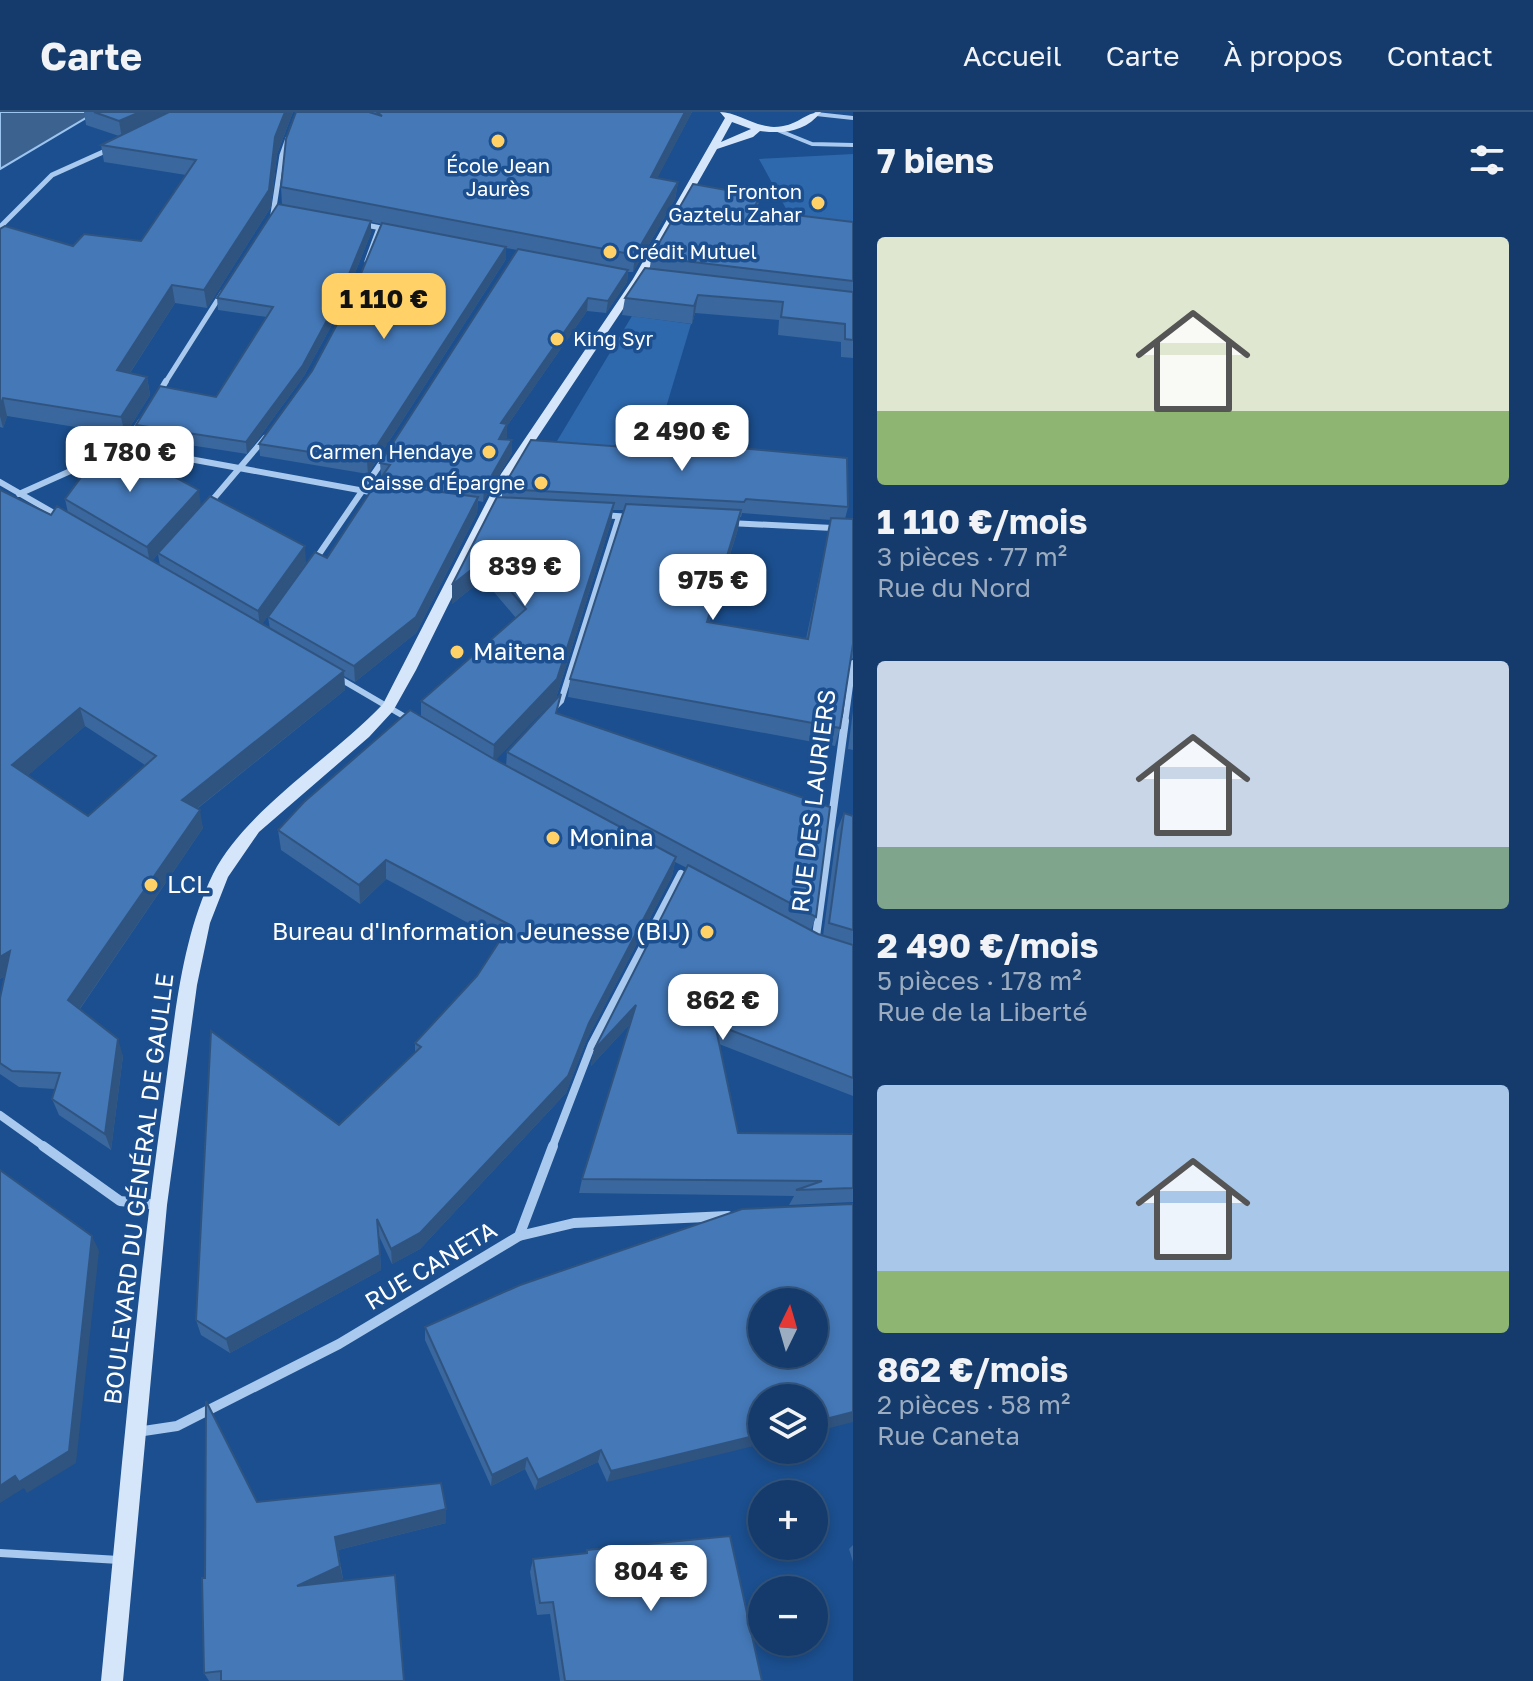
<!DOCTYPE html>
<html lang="fr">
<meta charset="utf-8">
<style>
body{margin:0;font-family:"Golos Text",sans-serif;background:#214673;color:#f1f3f6;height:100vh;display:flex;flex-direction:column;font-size:30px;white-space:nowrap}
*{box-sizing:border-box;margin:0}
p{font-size:26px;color:#9dadc1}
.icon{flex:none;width:44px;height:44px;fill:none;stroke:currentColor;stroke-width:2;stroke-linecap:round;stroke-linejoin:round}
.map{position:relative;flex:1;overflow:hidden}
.sheet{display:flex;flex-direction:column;background:#143b6b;width:680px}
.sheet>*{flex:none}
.needle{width:52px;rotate:5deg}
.fabs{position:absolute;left:748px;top:1176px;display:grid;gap:16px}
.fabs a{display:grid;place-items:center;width:80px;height:80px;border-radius:50%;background:#143b6b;box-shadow:0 4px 12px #0003,0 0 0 2px #33557e;font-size:40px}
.price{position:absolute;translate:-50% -68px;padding:0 18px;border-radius:16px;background:#fff;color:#222;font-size:26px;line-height:52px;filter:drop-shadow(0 2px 4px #0008)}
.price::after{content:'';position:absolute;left:50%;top:48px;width:24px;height:18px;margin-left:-12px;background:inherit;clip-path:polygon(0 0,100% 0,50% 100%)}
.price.active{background:#ffd166;color:#111}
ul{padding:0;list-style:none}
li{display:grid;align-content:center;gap:16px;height:424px;padding:0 24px}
li span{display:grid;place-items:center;height:248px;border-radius:8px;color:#555}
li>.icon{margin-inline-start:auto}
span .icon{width:144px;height:144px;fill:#fffc;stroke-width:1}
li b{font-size:34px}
h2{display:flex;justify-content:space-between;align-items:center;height:96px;padding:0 24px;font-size:34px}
header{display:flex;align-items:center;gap:48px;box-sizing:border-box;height:112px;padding:0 40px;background:#143b6b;border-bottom:2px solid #33557e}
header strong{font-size:38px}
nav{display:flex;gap:44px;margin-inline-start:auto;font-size:28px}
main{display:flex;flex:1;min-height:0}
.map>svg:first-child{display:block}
.green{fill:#2e69ad}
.water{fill:#3c6290;stroke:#9cc4f0;stroke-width:2}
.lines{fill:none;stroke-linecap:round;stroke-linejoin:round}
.lane-far1{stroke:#a9c9ee;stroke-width:4}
.lane{stroke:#a9c9ee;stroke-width:8}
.street-far3{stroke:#a9c9ee;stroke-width:5}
.street-far2{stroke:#a9c9ee;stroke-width:6}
.street-far1{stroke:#a9c9ee;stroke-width:8}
.street{stroke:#a9c9ee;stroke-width:10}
.secondary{fill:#d6e6fa;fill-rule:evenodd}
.wall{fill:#3a679d;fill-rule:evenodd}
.shaded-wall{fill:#305480}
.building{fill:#4478b7;stroke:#305480;stroke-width:2;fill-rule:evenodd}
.poi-dot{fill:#ffd166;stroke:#1b4f8f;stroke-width:3}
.labels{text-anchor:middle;stroke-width:7;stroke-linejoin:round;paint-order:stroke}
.far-poi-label{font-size:20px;fill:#fff;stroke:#1b4f8f;text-anchor:end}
.poi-label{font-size:24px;fill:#fff;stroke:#1b4f8f;text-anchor:start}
.street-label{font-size:24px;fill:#fff;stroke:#1b4f8f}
</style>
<header>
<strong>Carte</strong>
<nav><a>Accueil</a><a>Carte</a><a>À propos</a><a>Contact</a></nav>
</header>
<main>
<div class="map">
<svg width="853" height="1569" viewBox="0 0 853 1569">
<rect width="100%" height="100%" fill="#1b4f8f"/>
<!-- green -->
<g class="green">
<path d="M853,42v70l-57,3 -37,-68z"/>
<path d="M632,204l59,8 -42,140 -101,-8z"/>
</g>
<!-- water -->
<path class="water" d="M0,0h96l-96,57z"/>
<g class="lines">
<!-- lane-far1 -->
<g class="lane-far1">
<path d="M816,2l37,4"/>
<path d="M775,17l37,15 41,1"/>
</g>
<!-- lane -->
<path class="lane" d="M0,1441l119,7"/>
<!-- street-far3 -->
<g class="street-far3">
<path d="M273,102l9,-59 6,-17"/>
<path d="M361,112l30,6"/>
<path d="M0,115l52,-52 60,-27"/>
<path d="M367,149l12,-33"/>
<path d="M165,271l57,-90"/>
</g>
<!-- street-far2 -->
<g class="street-far2">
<path d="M159,281l7,-12"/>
<path d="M124,335l17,-26"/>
<path d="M0,370l59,34"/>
<path d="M19,382l105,-47 257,47"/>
<path d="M209,392l56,-66"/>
<path d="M601,403l30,2"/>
<path d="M729,411l124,6"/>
<path d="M315,448l69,-101"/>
<path d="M337,565l75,44"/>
<path d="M554,596l7,-7 58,-184"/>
<path d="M845,611l8,-60"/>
</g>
<!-- street-far1 -->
<g class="street-far1">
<path d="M815,832l30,-223"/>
<path d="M0,1003l46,33"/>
<path d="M552,1036l40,-104 89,-170"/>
</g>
<!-- street -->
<g class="street">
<path d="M43,1034l77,55 38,4"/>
<path d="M519,1124l34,-90"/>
<path d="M137,1320l40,-6 162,-82 180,-108 55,-13 154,-7"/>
</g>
<!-- secondary -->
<path class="secondary" d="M720,0c16,0 33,14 54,15 23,0 31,-15 47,-15 -16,20 -37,22 -61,19l-7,6 -36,12 -74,130 -130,195 -97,196 -23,41 -24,26 -110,95 -31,45 -18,46 -13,62 -30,220 -44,476h-22c19,-192 35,-386 62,-577 11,-76 16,-160 50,-230 33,-65 119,-116 170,-170l118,-230 132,-195 92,-161zM732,10l19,7 -30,13z"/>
</g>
<!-- wall -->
<g class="wall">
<path d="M84,0h209l-16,42 -6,53 -64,101 -32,-5 -45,70 17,4 3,18 -25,40 -118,-19 -4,12 -3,-1v-198l73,17 68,-5 45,-66 -82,-13 -3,-17 18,-9 -33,-11z"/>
<path d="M296,0h396l-35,66 21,4 -3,17 -42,73h-5l-1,10 -21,31 -19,-2 -80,115v11l-2,3h7v13l-29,49 -5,-1 -1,12 -61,120 -61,49 -11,-6 1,14 -148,119 6,19 -123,181 43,47 -12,94 -52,-35 -7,-16 3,-10 -36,-2 -19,-13v-76l5,-22 -5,3 51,-464 17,-2 -3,-14 136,6 105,57 -44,62 8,5 -2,-12 59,-59 56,-74v-8h-2l-1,-13 137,-213 -11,-2v11l-138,215 -108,-18 -1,-12 53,-73 38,-71 31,-76 -10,-2v11l-30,75 -37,68 -57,78 -109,-17 -2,-12 80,-28 51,-80 -49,-7 -1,-12 65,-93 -1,-18zM158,442l2,12 -8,-5zM85,614l60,39 -57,51 -61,-40z"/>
<path d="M760,84l-3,15 96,11v136l-12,-1v-15l-63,-7 1,-15 -84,-7 -3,11 -70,-9 3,-17 25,-30 1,-11z"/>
<path d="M531,328l317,67 -3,12h8v139l-3,2 -10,68 -5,18 -267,-49 2,-18 54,-169h-11l-2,12 -55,176 -61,62 11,6 1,-14 51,-38 258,203 -5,13 12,6 14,-106 7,-17 9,3v280l-134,-52 19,89 115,1v68l-64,3 5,-9 -215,-3 3,-14 48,-155 -39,42 3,-16 93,-182 -12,-6 -3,14 -86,165 -20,52 -146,156 -28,15 -13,-28 2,34 -151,83 -29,-18 -5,-15 143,-195 76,-72v-10l62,-67 23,-36 -114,-61 -26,25 -79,-54 -3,-20 143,-114v-15l95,-83 -33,-39 -31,25 50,-107v-8zM742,401l89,7 -25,119 -97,-17 29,-93 2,-12h1z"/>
<path d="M853,599v39l-5,-1z"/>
<path d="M853,1092l-246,278 -9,-20 -63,28 -10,-21 -34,17 -66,-146v-13z"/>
<path d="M257,1390l189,21 -108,27 5,29 -6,3 67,99h-195l-5,-8 1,-95z"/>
<path d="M853,1433v17l-4,-13z"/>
<path d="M587,1438l175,131h-202l-10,-67 -13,1 -7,-43 3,-13 53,-6z"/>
</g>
<!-- shaded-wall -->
<g class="shaded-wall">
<path d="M140,0h40l-58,26 -3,-17z"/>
<path d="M285,0h8l-16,42 -6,53 -64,101 -3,-18 71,-153z"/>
<path d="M685,0h7l-43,82 2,-17z"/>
<path d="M678,70l-3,17 -42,73 2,-17z"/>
<path d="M371,109v12l-30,75 -37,68 -57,78 -1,-12z"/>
<path d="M506,135v12l-138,215 -1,-13z"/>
<path d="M628,158l-1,12 -21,31 2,-12z"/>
<path d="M172,173l3,18 -55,85 -3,-18z"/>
<path d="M698,183l-3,18 -3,11 2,-18z"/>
<path d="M588,186l-1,13 -80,115v11l-9,15 3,-29z"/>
<path d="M147,265l3,18 -25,40 -4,-18z"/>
<path d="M3,286l4,18 -4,12 -3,-12v-10z"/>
<path d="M512,328v13l-29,49 1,-13z"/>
<path d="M199,378l2,16 -51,57 -3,-16z"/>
<path d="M478,385l-1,16 -61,120 -61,49 -1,-16z"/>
<path d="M614,391l-3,19 -55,176 -63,65 1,-18z"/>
<path d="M741,398l-3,19 -35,111 4,-18z"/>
<path d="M305,434l1,16 -46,65 -2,-16z"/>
<path d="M484,448l-1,19 -31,25v-19z"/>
<path d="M344,559l1,19 -160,128 -3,-18z"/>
<path d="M80,596l5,18 -67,58 -6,-19z"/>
<path d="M200,698l3,18 -129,189 -6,-17z"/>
<path d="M676,745l-4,19 -86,165 -20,52 -146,156 -28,15 -1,-15 198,-226z"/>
<path d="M386,748v19l-26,25 -1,-19z"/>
<path d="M10,839l7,17 -17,11v-22z"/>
<path d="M636,893l-4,17 -41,44 3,-16z"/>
<path d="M118,927l5,17 -12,94 -6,-16z"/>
<path d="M92,1124l7,15 -23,212 -49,30 -3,-5 -24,15v-17z"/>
<path d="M380,1143l1,15 -151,83 -4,-14z"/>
<path d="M853,1300v10l-39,10v-10z"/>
<path d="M762,1322v10l-155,38 4,-11z"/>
<path d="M601,1338l-3,12 -63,28 3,-10z"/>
<path d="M527,1346l-2,11 -34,17 1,-11z"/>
<path d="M446,1397v14l-108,27 -3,-13z"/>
<path d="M340,1454l3,13 -43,20 -3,-13z"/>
</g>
<!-- building -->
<g class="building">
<path d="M94,0h46l-21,9z"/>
<path d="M169,0h116l-10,25 -6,53 -65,100 -32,-5 -55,85 30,7 -26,40 -118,-19 -3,8v-177l5,-3 68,20 11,-12 57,7 55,-81 -95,-15z"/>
<path d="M296,0h73l13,4 -5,-4h308l-34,65 27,5 -43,73 -354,-68 5,-48z"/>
<path d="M693,72l67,12 -7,14 100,12v59l-202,-24z"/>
<path d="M278,92l93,17 -31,75 -37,69 -57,77 -110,-17 24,-39 56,11 57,-90 -56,-9z"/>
<path d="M382,111l124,24 -139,214 -108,-17 53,-73 38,-71z"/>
<path d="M518,137l110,21 -20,31 -20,-3 -87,125 6,1 -8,15 13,1 -28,49 -101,-14 7,-10 -10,-2z"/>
<path d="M645,156l208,24v48l-8,-1v-15l-64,-7 2,-15 -85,-7 -4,11 -69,-8z"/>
<path d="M531,328l120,9 2,-9 194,18 1,49 -102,-8 -2,3 -242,-13z"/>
<path d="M110,330l89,48 -52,57 -82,-48 40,-54z"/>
<path d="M376,371l102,14 -62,120 -62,49 -86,-49 47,-65 12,6z"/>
<path d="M0,378l51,25 6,-9 287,165 -162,129 18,10 -132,190 50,39 -13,95 -53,-35 8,-26 -48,-2 -12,-8v-65l10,-47 -10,6zM80,596l76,48 -68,60 -76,-51z"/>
<path d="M210,384l95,50 -47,65 -100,-58z"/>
<path d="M497,385l117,6 -57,176 -63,66 -73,-44 105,-92 -42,-49 -32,25z"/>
<path d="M626,392l115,6 -34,112 101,17 23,-121 22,1v125l-13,84 -270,-49z"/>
<path d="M561,582l-5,19 274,94 -14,110 -309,-165z"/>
<path d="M410,598l82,48 184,99 -87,166 -21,53 -148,157 -29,16 -14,-30 3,36 -154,84 -30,-19 15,-289 128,94 82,-78 -6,-4 62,-67 33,-51 -124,-65 -27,25 -81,-55 26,-28z"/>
<path d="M844,701l9,3v114l-24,-7z"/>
<path d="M688,753l130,69 35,11v133l-138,-54 23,109 115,1v54l-57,2 26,-9 -240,-2 54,-174 -42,45z"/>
<path d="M0,1058l92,66 -23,215 -50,31 -4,-6 -15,10z"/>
<path d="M853,1092v208l-39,10v-24h-52v36l-151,37 -10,-21 -63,30 -11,-22 -35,17 -67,-148 95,-42 222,-76zM762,1190h52v52h-52z"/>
<path d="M206,1289l51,101 184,-19 5,26 -111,28 5,29 -43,20 98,-11 9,106h-183v-10l-17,2 -2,-95h3z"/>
<path d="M730,1424l32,145h-197l-12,-79 -13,1 -7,-44 54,-6v-3z"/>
</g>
<!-- markers -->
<g class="poi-dot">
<circle cx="498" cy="29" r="8"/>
<circle cx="818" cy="91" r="8"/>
<circle cx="610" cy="140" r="8"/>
<circle cx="557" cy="227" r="8"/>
<circle cx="489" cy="340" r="8"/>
<circle cx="541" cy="371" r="8"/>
<circle cx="457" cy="540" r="8"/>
<circle cx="553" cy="726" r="8"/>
<circle cx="151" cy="773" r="8"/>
<circle cx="707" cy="820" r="8"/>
</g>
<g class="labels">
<!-- far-poi labels -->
<g class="far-poi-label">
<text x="498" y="61" text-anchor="middle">École Jean<tspan x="498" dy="23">Jaurès</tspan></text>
<text x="802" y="87">Fronton<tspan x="802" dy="23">Gaztelu Zahar</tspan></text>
<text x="626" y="147" text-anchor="start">Crédit Mutuel</text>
<text x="573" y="234" text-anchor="start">King Syr</text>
<text x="473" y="347">Carmen Hendaye</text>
<text x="525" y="378">Caisse d'Épargne</text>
</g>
<!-- poi labels -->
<g class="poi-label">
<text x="473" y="548">Maitena</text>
<text x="569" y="734">Monina</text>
<text x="167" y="781">LCL</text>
<text x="691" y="828" text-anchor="end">Bureau d'Information Jeunesse (BIJ)</text>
</g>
<!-- street labels -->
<g class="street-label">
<text transform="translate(814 689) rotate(-83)" y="8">RUE DES LAURIERS</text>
<text transform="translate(139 1077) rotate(-83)" y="8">BOULEVARD DU GÉNÉRAL DE GAULLE</text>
<text transform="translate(431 1154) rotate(-31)" y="8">RUE CANETA</text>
</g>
</g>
</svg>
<div class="fabs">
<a><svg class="needle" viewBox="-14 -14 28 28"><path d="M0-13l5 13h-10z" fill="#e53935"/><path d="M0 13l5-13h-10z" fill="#9dadc1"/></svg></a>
<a><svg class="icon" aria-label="layers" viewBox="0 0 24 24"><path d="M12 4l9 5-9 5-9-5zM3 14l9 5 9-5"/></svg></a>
<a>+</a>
<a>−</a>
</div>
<b class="price active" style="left:384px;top:229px">1 110 €</b>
<b class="price" style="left:682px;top:361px">2 490 €</b>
<b class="price" style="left:130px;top:382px">1 780 €</b>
<b class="price" style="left:525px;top:496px">839 €</b>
<b class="price" style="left:713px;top:510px">975 €</b>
<b class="price" style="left:723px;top:930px">862 €</b>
<b class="price" style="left:651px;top:1501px">804 €</b>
</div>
<section class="sheet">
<h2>7 biens<svg class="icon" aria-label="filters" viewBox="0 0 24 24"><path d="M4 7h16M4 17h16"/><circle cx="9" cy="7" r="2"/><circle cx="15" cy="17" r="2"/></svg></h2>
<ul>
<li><span style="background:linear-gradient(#dfe7d0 70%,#8fb573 0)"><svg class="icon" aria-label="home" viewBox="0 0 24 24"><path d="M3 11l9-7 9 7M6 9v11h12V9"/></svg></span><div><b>1 110 €/mois</b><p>3 pièces · 77 m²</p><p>Rue du Nord</p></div></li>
<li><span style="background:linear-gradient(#c9d6e8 75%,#7fa58c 0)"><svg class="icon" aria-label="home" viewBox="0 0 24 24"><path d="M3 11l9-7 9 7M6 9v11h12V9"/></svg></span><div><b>2 490 €/mois</b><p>5 pièces · 178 m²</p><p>Rue de la Liberté</p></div></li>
<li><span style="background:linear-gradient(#a9c7e8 75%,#8fb573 0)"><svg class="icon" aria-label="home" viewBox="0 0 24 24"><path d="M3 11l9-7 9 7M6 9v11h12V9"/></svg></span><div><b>862 €/mois</b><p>2 pièces · 58 m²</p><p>Rue Caneta</p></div></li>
</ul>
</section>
</main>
